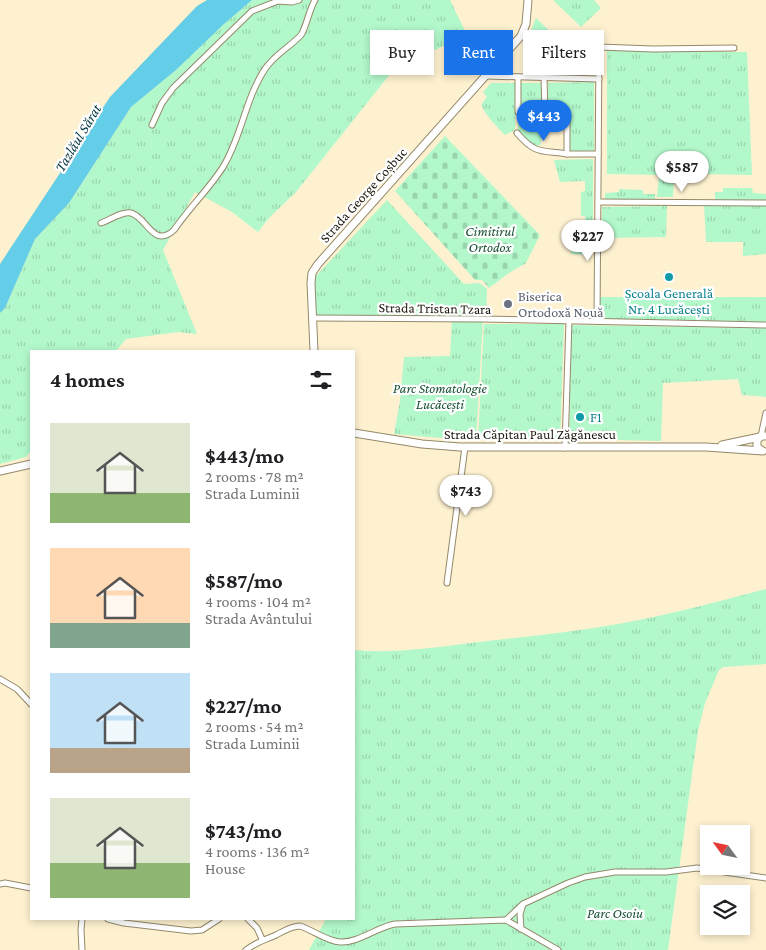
<!DOCTYPE html>
<meta charset="utf-8">
<style>
body{margin:0;font-family:"Crimson Pro",serif;background:#f2f2f2;color:#202124;height:100vh;display:flex;flex-direction:column;font-size:19px;white-space:nowrap}
*{box-sizing:border-box;margin:0}
p{font-size:16px;color:#757577}
.icon{flex:none;width:28px;height:28px;fill:none;stroke:currentColor;stroke-width:2;stroke-linecap:round;stroke-linejoin:round}
.map{position:relative;flex:1;overflow:hidden}
.drawer{position:absolute;left:30px;top:350px;width:325px;height:570px;display:flex;flex-direction:column;background:#fff;border-radius:0px;box-shadow:0 2px 8px #0003}
.drawer>*{flex:none}
.top-card{position:absolute;left:370px;top:30px;width:320px;height:45px;display:flex;gap:10px}
.needle{width:32px;rotate:303deg}
.fabs{position:absolute;left:700px;top:825px;display:grid;gap:10px}
.fabs a{display:grid;place-items:center;width:50px;height:50px;border-radius:0px;background:#fff;box-shadow:0 2px 8px #0003;font-size:25px}
.price{position:absolute;translate:-50% -42px;padding:0 11px;border-radius:18px;background:#fff;color:#222;font-size:16px;line-height:32px;filter:drop-shadow(0 1px 2px #0008)}
.price::after{content:'';position:absolute;left:50%;top:30px;width:15px;height:11px;margin-left:-8px;background:inherit;clip-path:polygon(0 0,100% 0,50% 100%)}
.price.active{background:#1a73e8;color:#fff}
ul{padding:0;list-style:none}
li{display:flex;align-items:center;gap:15px;height:125px;padding:0 20px}
li span{display:grid;place-items:center;flex:none;width:140px;height:100px;border-radius:0px;color:#555}
li>.icon{margin-inline-start:auto}
span .icon{width:60px;height:60px;fill:#fffc;stroke-width:1}
li b{font-size:21px}
h2{display:flex;justify-content:space-between;align-items:center;height:60px;padding:0 20px;font-size:21px}
.tag{padding:0 18px;border-radius:0px;background:#fff;box-shadow:0 2px 8px #0003;font-size:18px;line-height:45px}
.tag.active{background:#1a73e8;color:#fff}
.map>svg:first-child{display:block}
.grass{fill:url(#grass-tufts)}
.cemetery{fill:url(#cemetery-stones)}
.water{fill:#64cde7}
.lines{fill:none;stroke-linecap:round;stroke-linejoin:round}
.street-casing{stroke:#94896a;stroke-width:7}
.secondary-casing{stroke:#94896a;stroke-width:9}
.street{stroke:#fff;stroke-width:5}
.secondary{stroke:#fff;stroke-width:7}
.culture-dot{fill:#0f9aa8;stroke:#fff;stroke-width:2}
.worship-dot{fill:#6b7280;stroke:#fff;stroke-width:2}
.labels{text-anchor:middle;stroke-width:4.5;stroke-linejoin:round;paint-order:stroke}
.street-label{font-size:14px;fill:#1e190e;stroke:#fff}
.park-label{font-size:14px;font-style:italic;fill:#165031;stroke:#fff}
.culture-label{font-size:14px;fill:#0d838f;stroke:#fff}
.worship-label{font-size:14px;fill:#5b616d;stroke:#fff;text-anchor:start}
.water-label{font-size:15px;font-style:italic;fill:#053843;stroke:#fff}
</style>
<div class="map">
<svg width="766" height="950" viewBox="0 0 766 950">
<defs>
<pattern id="grass-tufts" width="24" height="20" patternUnits="userSpaceOnUse" patternTransform="scale(1.25)"><rect width="24" height="20" fill="#b2f8cb"/><path d="M3 7l-1-3M5 7V3M7 7l1-3M15 17l-1-3M17 17v-4M19 17l1-3" fill="none" stroke="#99d4ad"/></pattern>
<pattern id="cemetery-stones" width="16" height="16" patternUnits="userSpaceOnUse" patternTransform="scale(1.25)"><rect width="16" height="16" fill="#b2f8cb"/><path d="M2 7V4a2 2 0 0 1 4 0v3zM10 15v-3a2 2 0 0 1 4 0v3z" fill="#99d4ad"/></pattern>
</defs>
<rect width="100%" height="100%" fill="#fef1d0"/>
<!-- grass -->
<g class="grass">
<path d="M252,0h198l17,35 -73,34 -98,123 -28,27 -10,13 -26,-20 -37,-20 -32,58 34,84 -19,-2 -52,7 -10,12h-85v100l-5,6 -26,7v-151l5,-5 30,-69 34,-36 62,-96 45,-37 48,-46z"/>
<path d="M553,0h41l7,8 -20,19z"/>
<path d="M536,18l57,55 -23,1 -41,-39z"/>
<path d="M607,51l140,1 5,123 -54,-1 -1,-6 -12,1 -1,10 -10,1 -1,17h-16l2,-22 -52,-1z"/>
<path d="M594,82v71l-25,-1v-40l-22,-1 1,-28z"/>
<path d="M491,83h25l-1,47 -10,5c-5,-5 -24,-24 -23,-31 1,-2 4,-6 5,-7l-4,-5z"/>
<path d="M520,83h21v27l-21,1z"/>
<path d="M518,120h23v25l-9,1 -14,-13z"/>
<path d="M593,159v68h-8v-11h-4v-24l4,-1v-10l-25,1 -6,-22z"/>
<path d="M723,188h29l1,5 13,1v7l-51,-1v-8h8z"/>
<path d="M619,189l24,1v4h12v6h-50v-7l14,-1z"/>
<path d="M387,200l77,84 16,-1 7,6 -1,29h-169l-3,-40z"/>
<path d="M704,205h62v49l-23,2v-14h-37z"/>
<path d="M667,206l-1,31 -64,1v-31z"/>
<path d="M575,236h15v19l-19,-1 1,-9z"/>
<path d="M599,297h167v26l-166,-3z"/>
<path d="M452,319h31l-7,122 -82,-7 6,-33 4,-44 46,-1z"/>
<path d="M484,324h80l-4,117 -82,-2z"/>
<path d="M571,325l195,3v69l-24,-2 -4,-16 -75,4 -2,58 -92,-2z"/>
<path d="M766,589v75l-43,3 -4,3 -14,33 -7,28 -30,219h-359l17,-31h28v-269c41,4 84,-3 125,-8 46,-5 93,-10 139,-18 50,-9 99,-22 148,-35z"/>
</g>
<!-- cemetery -->
<path class="cemetery" d="M445,136l95,99 -14,28 -17,10 -20,15 -7,-8h-7l-80,-89z"/>
<!-- water -->
<path class="water" d="M207,0h45l-28,24 -48,46 -45,37 -62,96 -34,36 -30,69 -5,5v-49l2,-3 108,-164 87,-91z"/>
<g class="lines">
<defs>
<g id="street">
<path d="M486,76l113,3"/>
<path d="M518,77v35l27,1 -1,-36"/>
<path d="M545,113h22v41h31"/>
<path d="M152,125l10,-22 11,-15 79,-77 26,-10 14,1 7,-2"/>
<path d="M517,133c19,22 24,17 50,21"/>
<path d="M598,202l168,1"/>
<path d="M101,223c9,-3 21,-12 30,-10 16,4 22,36 43,17 15,-22 35,-41 49,-63 19,-31 22,-68 42,-98 9,-14 25,-22 36,-34 5,-7 8,-25 14,-35"/>
<path d="M313,318l170,1 283,6"/>
<path d="M597,321l2,-274 54,2 81,-1"/>
<path d="M761,436l5,-23"/>
<path d="M565,448l4,-128"/>
<path d="M447,583l18,-136"/>
<path d="M0,679l17,10 14,15"/>
<path d="M0,884l5,-1 26,5"/>
<path d="M82,919l-1,11 1,20"/>
<path d="M108,919l16,4 67,8 11,-1 17,-11"/>
<path d="M248,919l9,9 5,11"/>
<path d="M506,920l17,-16 45,-21 17,-6 30,-5h51l31,-4 69,10"/>
<path d="M521,929l-1,-15 3,-10"/>
<path d="M246,950c12,-9 17,-9 30,-15 8,-4 15,-9 24,-9 13,4 26,15 40,16 19,1 37,-15 55,-18l111,-4 52,30"/>
</g>
<g id="secondary">
<path d="M314,351l-3,-68 1,-10 6,-9 203,-228 5,-12 2,-24"/>
<path d="M354,433l68,11 38,3h246l57,4"/>
<path d="M722,445l38,-8"/>
<path d="M761,450l-4,-3v-7l4,-4h5"/>
<path d="M0,471l31,-7"/>
</g>
</defs>
<!-- street casing -->
<use href="#street" class="street-casing"/>
<!-- secondary casing -->
<use href="#secondary" class="secondary-casing"/>
<!-- street -->
<use href="#street" class="street"/>
<!-- secondary -->
<use href="#secondary" class="secondary"/>
</g>
<!-- markers -->
<g class="culture-dot">
<circle cx="669" cy="277" r="5"/>
<circle cx="580" cy="417" r="5"/>
</g>
<circle class="worship-dot" cx="508" cy="304" r="5"/>
<g class="labels">
<!-- street labels -->
<g class="street-label">
<text transform="translate(363 195) rotate(-48)" y="5">Strada George Coșbuc</text>
<text transform="translate(435 308) rotate(1)" y="5">Strada Tristan Tzara</text>
<text x="530" y="439">Strada Căpitan Paul Zăgănescu</text>
</g>
<!-- park labels -->
<g class="park-label">
<text x="490" y="236">Cimitirul<tspan x="490" dy="16">Ortodox</tspan></text>
<text x="440" y="393">Parc Stomatologie<tspan x="440" dy="16">Lucăcești</tspan></text>
<text x="615" y="918">Parc Osoiu</text>
</g>
<!-- culture labels -->
<g class="culture-label">
<text x="669" y="298">Școala Generală<tspan x="669" dy="16">Nr. 4 Lucăcești</tspan></text>
<text x="590" y="422" text-anchor="start">F1</text>
</g>
<!-- worship labels -->
<g class="worship-label">
<text x="518" y="301">Biserica<tspan x="518" dy="16">Ortodoxă Nouă</tspan></text>
</g>
<!-- water labels -->
<g class="water-label">
<text transform="translate(78 138) rotate(-59)" y="5">Tazlăul Sărat</text>
</g>
</g>
</svg>
<div class="fabs">
<a><svg class="needle" viewBox="-14 -14 28 28"><path d="M0-13l5 13h-10z" fill="#e53935"/><path d="M0 13l5-13h-10z" fill="#757577"/></svg></a>
<a><svg class="icon" aria-label="layers" viewBox="0 0 24 24"><path d="M12 4l9 5-9 5-9-5zM3 14l9 5 9-5"/></svg></a>
</div>
<b class="price active" style="left:544px;top:142px">$443</b>
<b class="price" style="left:682px;top:193px">$587</b>
<b class="price" style="left:588px;top:262px">$227</b>
<b class="price" style="left:466px;top:517px">$743</b>
<div class="top-card">
<a class="tag">Buy</a>
<a class="tag active">Rent</a>
<a class="tag">Filters</a>
</div>
<section class="drawer">
<h2>4 homes<svg class="icon" aria-label="filters" viewBox="0 0 24 24"><path d="M4 7h16M4 17h16"/><circle cx="9" cy="7" r="2"/><circle cx="15" cy="17" r="2"/></svg></h2>
<ul>
<li><span style="background:linear-gradient(#dfe7d0 70%,#8fb573 0)"><svg class="icon" aria-label="home" viewBox="0 0 24 24"><path d="M3 11l9-7 9 7M6 9v11h12V9"/></svg></span><div><b>$443/mo</b><p>2 rooms · 78 m²</p><p>Strada Luminii</p></div></li>
<li><span style="background:linear-gradient(#ffd9b3 75%,#7fa58c 0)"><svg class="icon" aria-label="home" viewBox="0 0 24 24"><path d="M3 11l9-7 9 7M6 9v11h12V9"/></svg></span><div><b>$587/mo</b><p>4 rooms · 104 m²</p><p>Strada Avântului</p></div></li>
<li><span style="background:linear-gradient(#bfe0f5 75%,#b9a48a 0)"><svg class="icon" aria-label="home" viewBox="0 0 24 24"><path d="M3 11l9-7 9 7M6 9v11h12V9"/></svg></span><div><b>$227/mo</b><p>2 rooms · 54 m²</p><p>Strada Luminii</p></div></li>
<li><span style="background:linear-gradient(#dfe7d0 65%,#8fb573 0)"><svg class="icon" aria-label="home" viewBox="0 0 24 24"><path d="M3 11l9-7 9 7M6 9v11h12V9"/></svg></span><div><b>$743/mo</b><p>4 rooms · 136 m²</p><p>House</p></div></li>
</ul>
</section>
</div>
